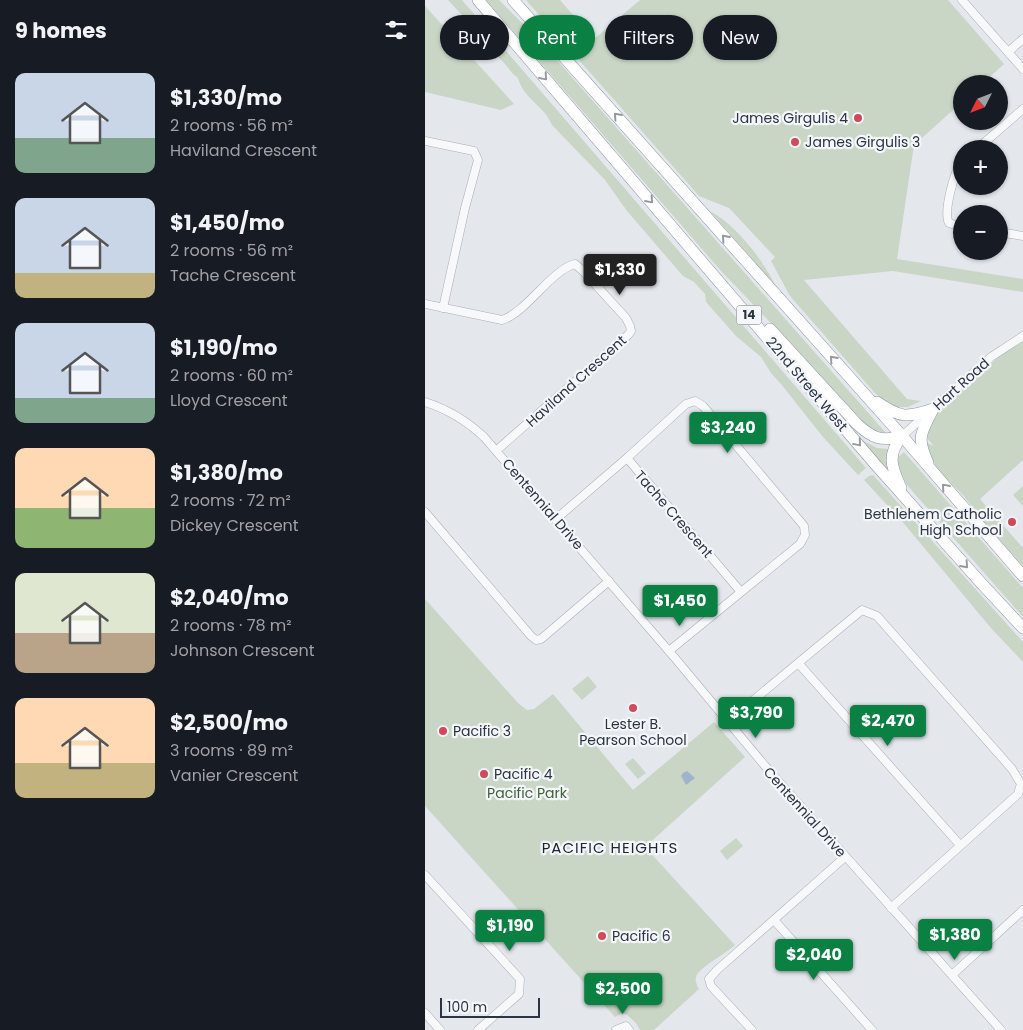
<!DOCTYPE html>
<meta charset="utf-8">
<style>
body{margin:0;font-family:Poppins,sans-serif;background:#20242c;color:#f1f3f6;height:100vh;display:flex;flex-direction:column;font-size:19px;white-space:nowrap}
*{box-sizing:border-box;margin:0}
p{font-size:16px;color:#9ea1a6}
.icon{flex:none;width:28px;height:28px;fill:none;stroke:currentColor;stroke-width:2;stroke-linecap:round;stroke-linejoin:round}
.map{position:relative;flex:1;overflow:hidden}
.drawer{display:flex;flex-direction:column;background:#171b24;width:425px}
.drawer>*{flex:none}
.hud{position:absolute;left:15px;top:15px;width:475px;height:45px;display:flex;gap:10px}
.needle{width:32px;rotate:228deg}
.fabs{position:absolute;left:528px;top:75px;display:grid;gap:10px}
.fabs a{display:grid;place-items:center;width:55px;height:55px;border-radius:50%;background:#171b24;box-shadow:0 1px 4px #0004;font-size:25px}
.scale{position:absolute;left:15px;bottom:12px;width:100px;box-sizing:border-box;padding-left:5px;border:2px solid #2b3445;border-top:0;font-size:14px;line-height:18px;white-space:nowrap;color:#2b3445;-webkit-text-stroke:4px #f4f6f9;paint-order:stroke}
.price{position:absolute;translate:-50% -42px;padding:0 11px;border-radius:5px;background:#0b8043;color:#fff;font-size:16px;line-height:32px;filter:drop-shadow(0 1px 2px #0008)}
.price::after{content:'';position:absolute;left:50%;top:30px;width:15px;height:11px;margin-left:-8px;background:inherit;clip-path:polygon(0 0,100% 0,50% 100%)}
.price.active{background:#222;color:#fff}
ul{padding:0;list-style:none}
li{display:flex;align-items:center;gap:15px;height:125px;padding:0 15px}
li span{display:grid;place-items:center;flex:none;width:140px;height:100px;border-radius:10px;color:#555}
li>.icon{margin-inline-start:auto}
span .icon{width:60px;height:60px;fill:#fffc;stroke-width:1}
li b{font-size:21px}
h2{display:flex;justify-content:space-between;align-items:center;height:60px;padding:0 15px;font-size:21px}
.tag{padding:0 18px;border-radius:22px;background:#171b24;box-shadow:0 1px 4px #0004;font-size:18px;line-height:45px}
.tag.active{background:#0b8043;color:#fff}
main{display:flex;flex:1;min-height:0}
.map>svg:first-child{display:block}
.green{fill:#c9d6c5}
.water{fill:#9fb4cc}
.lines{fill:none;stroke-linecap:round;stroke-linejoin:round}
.minor-casing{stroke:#a9aeb7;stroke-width:9}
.highway-casing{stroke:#8b94a3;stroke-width:12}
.minor{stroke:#f7f8fa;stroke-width:8}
.highway{stroke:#fff;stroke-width:11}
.oneway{stroke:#959aa2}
.poi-dot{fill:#d1495b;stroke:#f4f6f9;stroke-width:2}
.labels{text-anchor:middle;stroke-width:4.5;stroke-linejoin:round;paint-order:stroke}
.shield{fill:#f4f6f9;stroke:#676e7b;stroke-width:1}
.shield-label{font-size:12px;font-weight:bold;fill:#2b3445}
.poi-label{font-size:14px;fill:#2b3445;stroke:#f4f6f9;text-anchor:start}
.street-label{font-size:14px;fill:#2b3445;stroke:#f4f6f9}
.park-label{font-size:14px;fill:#3f6138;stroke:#f4f6f9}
.neighbourhood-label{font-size:15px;letter-spacing:1px;fill:#1d2536;stroke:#f4f6f9}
</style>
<main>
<section class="drawer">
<h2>9 homes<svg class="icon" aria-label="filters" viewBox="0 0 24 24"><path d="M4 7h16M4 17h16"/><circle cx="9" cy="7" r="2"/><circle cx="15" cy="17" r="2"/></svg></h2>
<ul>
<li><span style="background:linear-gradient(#c9d6e8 65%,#7fa58c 0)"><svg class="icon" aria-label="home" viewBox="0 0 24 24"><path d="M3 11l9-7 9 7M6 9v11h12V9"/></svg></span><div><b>$1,330/mo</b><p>2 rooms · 56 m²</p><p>Haviland Crescent</p></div></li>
<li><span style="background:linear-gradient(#c9d6e8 75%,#c2b280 0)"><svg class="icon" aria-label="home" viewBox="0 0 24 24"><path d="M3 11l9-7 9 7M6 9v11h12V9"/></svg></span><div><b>$1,450/mo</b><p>2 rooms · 56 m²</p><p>Tache Crescent</p></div></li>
<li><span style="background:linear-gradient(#c9d6e8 75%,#7fa58c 0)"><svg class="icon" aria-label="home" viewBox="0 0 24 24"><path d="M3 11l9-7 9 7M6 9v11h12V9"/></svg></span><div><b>$1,190/mo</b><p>2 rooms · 60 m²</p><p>Lloyd Crescent</p></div></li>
<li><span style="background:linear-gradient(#ffd9b3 60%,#8fb573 0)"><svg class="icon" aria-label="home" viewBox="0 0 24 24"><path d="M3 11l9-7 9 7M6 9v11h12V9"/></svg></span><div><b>$1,380/mo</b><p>2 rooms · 72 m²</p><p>Dickey Crescent</p></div></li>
<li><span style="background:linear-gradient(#dfe7d0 60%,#b9a48a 0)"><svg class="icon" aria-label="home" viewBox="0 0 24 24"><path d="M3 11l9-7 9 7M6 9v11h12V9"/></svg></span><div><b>$2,040/mo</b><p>2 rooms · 78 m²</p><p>Johnson Crescent</p></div></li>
<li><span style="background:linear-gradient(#ffd9b3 65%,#c2b280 0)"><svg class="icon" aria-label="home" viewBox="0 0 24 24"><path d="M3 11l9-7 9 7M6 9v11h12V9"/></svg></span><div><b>$2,500/mo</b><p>3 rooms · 89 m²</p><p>Vanier Crescent</p></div></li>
</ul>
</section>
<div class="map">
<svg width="598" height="1030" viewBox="0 0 598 1030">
<rect width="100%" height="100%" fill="#e4e7ec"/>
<!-- green -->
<g class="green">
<path d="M23,0h14l404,468 -8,7 -35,-38 -42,-53 -10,-11 -10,-16 -25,-21 -30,-34 -1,-8 -11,-12 -11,-6 -56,-65 -22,-31 -53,-55c-8,-20 -28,-25 -34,-47l-5,-4 -8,-10 -31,-32 -12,-17z"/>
<path d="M61,0h13l41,41 346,392 -6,-1 -15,-6 -70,-78 -74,-77z"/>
<path d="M101,0h34l34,39 46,-39h308l56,64 -22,20h-21v19l-47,42 -17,114 126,20v13l-130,-21 -89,9 103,119 14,2 -13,6h-19l-15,-15 -84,-96 -19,-35 4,-4 -46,-49 -30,-12z"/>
<path d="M0,6l89,98 -13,6 -76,-18z"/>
<path d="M285,211c24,12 54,50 65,74z"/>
<path d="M598,342v118l-43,39 43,49v18l-44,-50 -15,-20 -21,-21 -10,-13 -8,-20 9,4 -9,-10 8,-18 9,-10 59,-53z"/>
<path d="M437,440l15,8 11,1 -1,21z"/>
<path d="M479,452l119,136v29l-117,-133 -11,-24z"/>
<path d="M448,475l150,167v20l-33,-35 -89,-107 -37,-40 5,-4z"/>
<path d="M598,486v20l-10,-11z"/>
<path d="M0,599l93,104 9,7 7,-1 19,-15 80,96 81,-68 31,35 -100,90 90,98c-8,8 -37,23 -39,32 -1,4 1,9 3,12l-45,41h-14l-4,-7 -10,-9h-5l-6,3 -190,-211z"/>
<path d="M163,676l9,11 -15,13 -10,-11z"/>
<path d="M208,758l13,15 -8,6 -13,-15z"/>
<path d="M311,838l7,8 -16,14 -7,-9z"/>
</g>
<!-- water -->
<path class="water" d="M262,771l8,7 -9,7 -5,-9 2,-3z"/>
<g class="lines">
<defs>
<g id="minor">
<path d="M537,0l61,69"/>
<path d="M583,52l15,-13"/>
<path d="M0,141l49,10 4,9 -13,48 -22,100"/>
<path d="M552,149l46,-40"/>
<path d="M536,164c-7,8 -18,49 -12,59l12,4"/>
<path d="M574,232l24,4"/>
<path d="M0,304l77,16c25,-8 49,-50 73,-56l8,7 43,47 4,8 1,5 -3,4 -131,115"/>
<path d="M0,402c22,7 42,19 59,35l190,220 97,116 230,257"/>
<path d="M477,436l89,-79 32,-21"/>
<path d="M202,458l114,134"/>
<path d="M0,512l106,124 5,4 5,-1 68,-58"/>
<path d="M131,519l71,-61 59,-54 9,-3 8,5 101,120 1,9 -5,9 -131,107"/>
<path d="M374,664l161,181"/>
<path d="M302,722l135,-112 15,6 135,153 9,15 -3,10 -127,114"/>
<path d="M0,875l95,104 -1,15 -41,36"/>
<path d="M349,920l98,110"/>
<path d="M527,975l71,-65"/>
<path d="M0,1013l15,17"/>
<path d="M191,1030l10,-4 3,4"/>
<path d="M327,1030l-41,-44 -2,-7 8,-9 128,-113"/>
</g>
<g id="highway">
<path d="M53,0l397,464 107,120 41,44"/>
<path d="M88,0l389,436 121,140"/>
<path d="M345,329l87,95c15,14 24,18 45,12"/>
<path d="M452,402c23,16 30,16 56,7"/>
<path d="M503,463c-12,-27 -7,-29 5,-54"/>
<path d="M476,488c-9,-21 -15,-32 1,-52"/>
</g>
</defs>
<!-- minor casing -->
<use href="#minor" class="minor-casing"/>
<!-- highway casing -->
<use href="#highway" class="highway-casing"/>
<!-- minor -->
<use href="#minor" class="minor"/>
<!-- highway -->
<use href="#highway" class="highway"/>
</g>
<!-- one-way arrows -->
<defs><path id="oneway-chevron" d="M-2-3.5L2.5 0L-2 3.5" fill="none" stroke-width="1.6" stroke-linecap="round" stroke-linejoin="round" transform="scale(1.25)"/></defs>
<g class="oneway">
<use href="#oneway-chevron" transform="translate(119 77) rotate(49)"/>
<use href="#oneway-chevron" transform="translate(192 116) rotate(-132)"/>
<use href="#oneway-chevron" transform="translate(225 200) rotate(49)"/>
<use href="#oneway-chevron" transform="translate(300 238) rotate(-132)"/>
<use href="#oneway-chevron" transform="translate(408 359) rotate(-132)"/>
<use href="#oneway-chevron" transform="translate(433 443) rotate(50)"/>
<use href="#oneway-chevron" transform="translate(520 487) rotate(-131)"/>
<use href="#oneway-chevron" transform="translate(540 565) rotate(48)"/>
</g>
<!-- markers -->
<g class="poi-dot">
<circle cx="433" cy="118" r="5"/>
<circle cx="370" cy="142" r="5"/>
<circle cx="587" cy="522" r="5"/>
<circle cx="208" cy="708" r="5"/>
<circle cx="18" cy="731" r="5"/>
<circle cx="59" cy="774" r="5"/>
<circle cx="177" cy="936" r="5"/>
</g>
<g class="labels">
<!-- shield labels -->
<rect class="shield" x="311.5" y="305.5" width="25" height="19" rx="4"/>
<g class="shield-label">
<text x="324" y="319">14</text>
</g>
<!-- poi labels -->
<g class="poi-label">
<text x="423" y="123" text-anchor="end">James Girgulis 4</text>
<text x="380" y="147">James Girgulis 3</text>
<text x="577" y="519" text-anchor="end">Bethlehem Catholic<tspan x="577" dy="16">High School</tspan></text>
<text x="208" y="729" text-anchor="middle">Lester B.<tspan x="208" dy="16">Pearson School</tspan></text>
<text x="28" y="736">Pacific 3</text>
<text x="69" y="779">Pacific 4</text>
<text x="187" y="941">Pacific 6</text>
</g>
<!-- street labels -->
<g class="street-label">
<text transform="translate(151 381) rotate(-42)" y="5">Haviland Crescent</text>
<text transform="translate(382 384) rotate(50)" y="5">22nd Street West</text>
<text transform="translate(536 384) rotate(-42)" y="5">Hart Road</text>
<text transform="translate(118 504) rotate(49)" y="5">Centennial Drive</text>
<text transform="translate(249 514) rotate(49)" y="5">Tache Crescent</text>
<text transform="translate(380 812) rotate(48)" y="5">Centennial Drive</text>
</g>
<!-- park labels -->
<g class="park-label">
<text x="102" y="798">Pacific Park</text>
</g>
<!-- neighbourhood labels -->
<g class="neighbourhood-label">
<text x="185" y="853">PACIFIC HEIGHTS</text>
</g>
</g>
</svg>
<div class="fabs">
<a><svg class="needle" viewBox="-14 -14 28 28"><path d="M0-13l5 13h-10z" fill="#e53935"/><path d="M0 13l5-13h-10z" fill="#9ea1a6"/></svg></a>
<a>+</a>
<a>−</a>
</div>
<div class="scale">100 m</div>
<b class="price active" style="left:195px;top:296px">$1,330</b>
<b class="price" style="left:303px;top:454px">$3,240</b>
<b class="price" style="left:255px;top:627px">$1,450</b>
<b class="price" style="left:331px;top:739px">$3,790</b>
<b class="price" style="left:463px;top:747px">$2,470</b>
<b class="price" style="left:85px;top:952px">$1,190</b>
<b class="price" style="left:530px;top:961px">$1,380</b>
<b class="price" style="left:389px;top:981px">$2,040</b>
<b class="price" style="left:198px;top:1015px">$2,500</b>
<div class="hud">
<a class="tag">Buy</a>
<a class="tag active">Rent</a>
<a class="tag">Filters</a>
<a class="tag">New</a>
</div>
</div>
</main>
